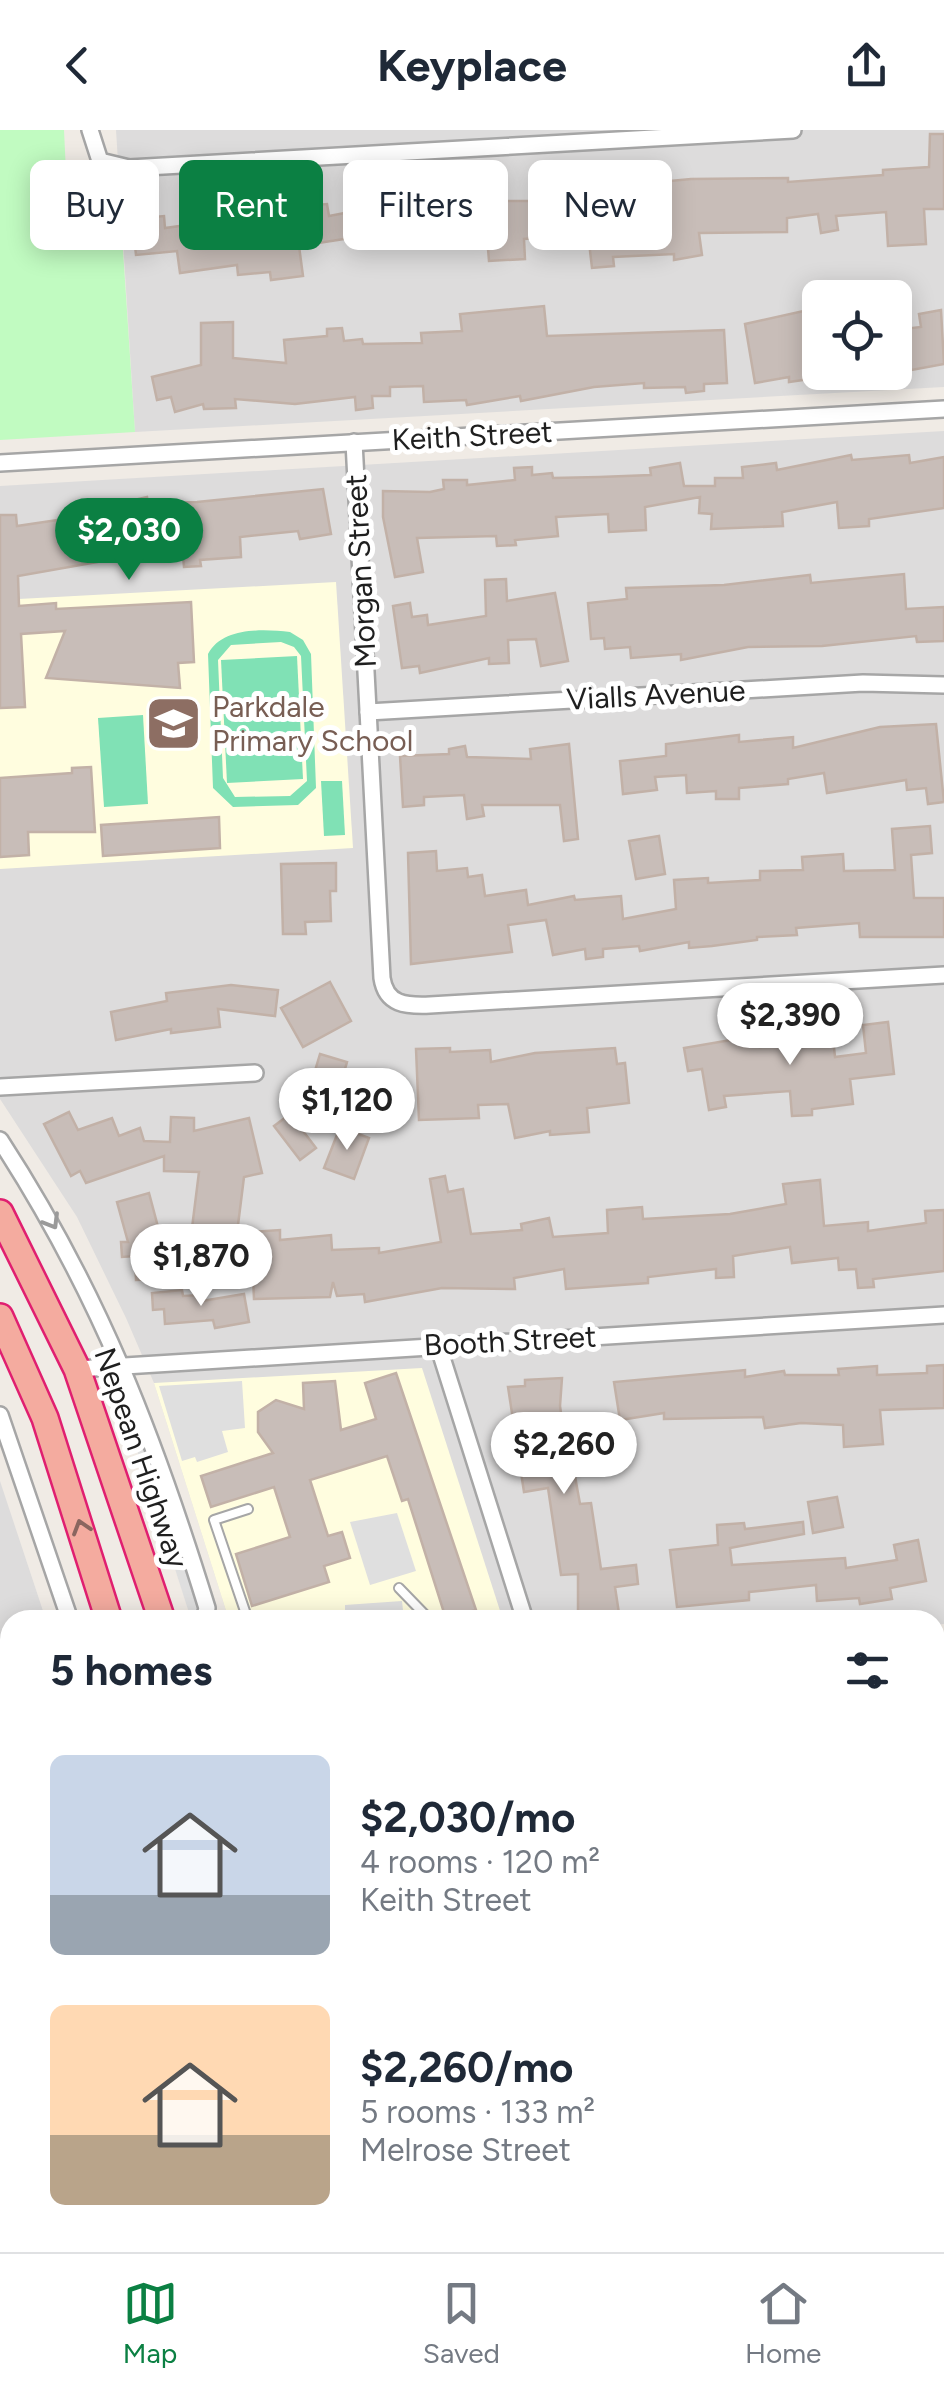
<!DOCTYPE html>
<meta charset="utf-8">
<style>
body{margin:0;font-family:Figtree,sans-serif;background:#f6f6f7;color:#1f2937;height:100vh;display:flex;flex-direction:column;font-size:38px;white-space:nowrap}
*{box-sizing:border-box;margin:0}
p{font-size:32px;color:#747a83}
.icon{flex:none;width:55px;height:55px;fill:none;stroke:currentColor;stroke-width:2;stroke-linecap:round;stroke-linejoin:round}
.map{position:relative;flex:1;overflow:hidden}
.sheet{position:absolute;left:0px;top:1480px;width:945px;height:642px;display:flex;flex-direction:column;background:#fff;border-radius:30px 30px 0 0;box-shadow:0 5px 25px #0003}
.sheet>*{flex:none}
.hud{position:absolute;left:30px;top:30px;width:885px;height:90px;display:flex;gap:20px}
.fabs{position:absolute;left:802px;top:150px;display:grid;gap:20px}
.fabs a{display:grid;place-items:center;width:110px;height:110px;border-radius:15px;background:#fff;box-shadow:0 5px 25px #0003;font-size:50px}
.price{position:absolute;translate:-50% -85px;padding:0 22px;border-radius:35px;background:#fff;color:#222;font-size:32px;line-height:65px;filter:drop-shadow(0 2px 5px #0008)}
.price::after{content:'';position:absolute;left:50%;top:60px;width:30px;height:22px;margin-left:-15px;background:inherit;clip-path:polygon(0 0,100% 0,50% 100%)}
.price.on{background:#0b8043;color:#fff}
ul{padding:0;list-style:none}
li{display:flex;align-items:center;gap:30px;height:250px;padding:0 50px}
li span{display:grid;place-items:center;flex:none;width:280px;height:200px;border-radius:15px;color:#555}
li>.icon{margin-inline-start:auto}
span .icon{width:120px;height:120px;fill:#fffc;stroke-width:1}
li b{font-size:42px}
h2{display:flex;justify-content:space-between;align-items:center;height:120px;padding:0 50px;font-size:42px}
.pill{padding:0 35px;border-radius:15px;background:#fff;box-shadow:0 5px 25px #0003;font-size:35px;line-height:90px}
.pill.on{background:#0b8043;color:#fff}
header{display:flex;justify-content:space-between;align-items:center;height:130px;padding:0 50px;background:#fff;font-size:45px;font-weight:700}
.tab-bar{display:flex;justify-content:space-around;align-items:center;height:140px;border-top:2px solid #e0e1e3;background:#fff;font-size:28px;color:#747a83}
.tab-bar a{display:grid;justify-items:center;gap:5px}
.tab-bar .on{color:#0b8043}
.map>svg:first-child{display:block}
.residential{fill:#dddcdc;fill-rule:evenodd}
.commercial{fill:#f1d4d5}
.education{fill:#fffddf}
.park{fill:#c1fbc1}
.pitch{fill:#80e1b5;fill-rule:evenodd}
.parking{fill:#dfdfdf}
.building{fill:#c8bdb8;stroke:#c2b1a7;stroke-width:2.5}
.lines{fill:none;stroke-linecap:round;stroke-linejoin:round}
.service-casing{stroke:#a6a6a6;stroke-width:12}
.minor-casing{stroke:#a6a6a6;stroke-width:20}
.secondary-casing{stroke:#767a01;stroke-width:28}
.trunk-casing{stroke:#e01f70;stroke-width:30}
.service{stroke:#fff;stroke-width:8}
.minor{stroke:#fff;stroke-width:15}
.secondary{stroke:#fbfab7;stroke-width:22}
.trunk{stroke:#f4ab9f;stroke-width:25}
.oneway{stroke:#9a9a9a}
.oneway2{stroke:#8a655f}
.labels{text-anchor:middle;stroke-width:10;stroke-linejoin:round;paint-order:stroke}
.street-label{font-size:30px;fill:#1f1f1f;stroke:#fff}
.education-label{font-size:30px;fill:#785e54;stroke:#fff;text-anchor:start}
</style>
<header><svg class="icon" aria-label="back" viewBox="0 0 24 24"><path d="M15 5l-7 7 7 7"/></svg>Keyplace<svg class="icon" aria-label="share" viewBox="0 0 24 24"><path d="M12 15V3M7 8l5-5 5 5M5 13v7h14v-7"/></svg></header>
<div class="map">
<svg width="944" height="2122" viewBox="0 0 944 2122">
<rect width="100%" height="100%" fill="#f0ebe5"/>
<!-- residential -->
<g class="residential">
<path d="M116,0h828v257l-809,45zM820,168h75v74h-75z"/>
<path d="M944,301v1193l-9,1v-5h-706l-75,-237 -28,-65 -49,-101 -77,-118v-613z"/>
<path d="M0,1351l46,139h-36v622h243l3,10h-256z"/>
<path d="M944,1539v583h-195l-3,-9 189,-1v-572z"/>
</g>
<!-- commercial -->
<path class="commercial" d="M697,2112l3,10h-272l-3,-9z"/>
<!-- education -->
<g class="education">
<path d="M336,452l17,266 -353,21v-269z"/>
<path d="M422,1238l81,252h-274l-75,-237z"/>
</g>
<!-- park -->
<path class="park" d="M0,0h64l3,63 52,-3 16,242 -135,8z"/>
<!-- pitch -->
<g class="pitch">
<path d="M290,502l13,8 8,14 5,134 -18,17 -65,2 -20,-19 -5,-134c14,-27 55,-25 82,-22zM281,512l13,5 7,9 6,125 -17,15 -55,1 -12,-19 -5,-118 13,-15z"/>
<path d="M297,526l6,123 -76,4 -6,-123z"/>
<path d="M143,585l5,89 -44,3 -6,-89z"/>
<path d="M321,651h21l3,54 -21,1z"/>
</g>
<!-- parking -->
<g class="parking">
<path d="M242,1251l3,47 -23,3 6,21 -31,10 -2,-5 -13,4 -23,-75z"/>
<path d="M135,1279l65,198 -9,12 -62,-194z"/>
<path d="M397,1383l19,58 -46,14 -20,-63z"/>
<path d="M402,1471l2,19h-109v-5l50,-3v-7z"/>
<path d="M434,2113v-1l82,1 -5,9h-74z"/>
</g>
<!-- building -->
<g class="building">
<path d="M930,4h14v75h-20l2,35 -38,2 -2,-34 -50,4 2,14 -17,3 -3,-19 -31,4v14l-88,1 3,22 -28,5v-6l-61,3 1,9 -22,2 -3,-26 -10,2 -1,-9 -54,4 1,20 -36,2 -2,-25 -36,6 -2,-10 -58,-1 2,10 -20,4 -1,-7 -14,3 -1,-4 -58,9 4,30 -32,4 -1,-8 -32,3 -1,-10 -57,8 -3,-22 -41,4 -4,-36 32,-3 1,12 51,-7 -1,-8 112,-9 2,12 68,-13v-5h16v10h28l34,-7h58l-1,-7 159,-15 97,-1v4l95,-7v-5l46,-3z"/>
<path d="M544,176l3,30 177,-6 3,53 -23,1v7l-18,2 -1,-6 -41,1v-5l-50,4 -73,14 -1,-5 -53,9 -1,-5 -42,2 -1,-16 -33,1v9h-18l1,12 -17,2 -1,-13 -60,7 -60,-5 1,9 -32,1 -1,-5 -28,8 -4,-15 -14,3 -5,-23 49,-12v-42l32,-1v36l53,5 -2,-23 43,-4v-7l15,-1 2,13 18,-2 1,5 59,-1 -1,-10 41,-2 -2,-17z"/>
<path d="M808,180l9,68 -28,4v-5l-34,6 -10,-59z"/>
<path d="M941,180l3,54 -49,9v-43l26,-3 -2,-13z"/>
<path d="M851,325l1,5 57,-5 1,8 34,-6v51l-75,11v7l-30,2 -2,-26 -55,10 1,14 -72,3 1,-15 -13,-1 1,-16 -55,10 1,23 -37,2 -1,-18 -52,3 2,19 -43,4 1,5 -19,1 -1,-10 -79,2 6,34 -28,5 -12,-60v-26l47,1 14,-3 -1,-9h24v5l48,-5 -1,-12 18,-1v8l20,-2 1,5 46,-1 52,-2 -1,-7 30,-5 4,23h31v-8h28l-1,-11 34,-4 1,7z"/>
<path d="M323,359l8,45 -31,5 -2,-8 -58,6 1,20 -41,3 1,6 -17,1 -1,-12 -18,1 -1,-20 -56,13 1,11 -91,16 1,30 37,-3v6l135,-7 3,60 -16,1 2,25 -134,-10 19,-47 -44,3 4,73 -25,1v-193h16l1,11 61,-9 -1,-10h27l43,-10 1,6 49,-1z"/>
<path d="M904,444l2,35 38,-2v34l-27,1 -1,-6 -94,10 -74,1 -67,13v-6l-50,4 -1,-11 -25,2 -1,-11 -13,1 -3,-36 39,-4 -1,-11 98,-3 86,-10 1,8z"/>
<path d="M506,449l1,22 48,-8 13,68 -27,5 -5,-27 -28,1 1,23 -20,1v-6l-69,15 -1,-7 -17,2 -9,-62 17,-3 2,14 15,-2 1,10 58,-9 -1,-36z"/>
<path d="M936,594l8,78 -16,2 -2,-16 -19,2 -1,-10 -79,13 -3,-20 -36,6v5l-49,4v11h-23v-8l-29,2 -1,-18 -31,2 2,13 -34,4 -3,-33 46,-5v-12l73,-9v7l54,-5v11l87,-21z"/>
<path d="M569,614l9,95 -14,2 -4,-36h-78l2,11 -17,3 -3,-24 -40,2v8l-21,2 -3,-51 49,-2v-5l16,-3 2,11 64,2 -1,-10z"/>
<path d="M91,637l4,65h-67l1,23 -29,2v-79l72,-5v-5z"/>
<path d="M219,687l1,31 -117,8 -2,-31z"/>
<path d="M930,696l2,27 -21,2 3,43h30v39h-84l-1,-14 -63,5 1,7 -40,2v3l-45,6 -23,2v-6l-49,9 -1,-5 -36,3v8l-17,2 -1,-10 -32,6 -7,-35 -38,5 4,27 -101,12 -3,-111 28,-2 1,20 30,-3 1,9 14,-2 3,21 41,-6 2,15 46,-9 1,4 46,-4 2,23 53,-10 -2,-29 34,-2v5l52,-3v-9l43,-1 -1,-13 41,-3 1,17 51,-1 -3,-41z"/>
<path d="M659,706l6,38 -29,5 -7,-38z"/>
<path d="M336,733v28h-6l1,30 -26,1 1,12h-23l-2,-70z"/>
<path d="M330,852l21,39 -48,26 -22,-39z"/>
<path d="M231,855l47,5 -3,26 -57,-7 2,18 -49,6v-4l-55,11 -5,-28 56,-11 -1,-8z"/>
<path d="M888,892l6,52 -44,5 3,25 -41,5v6l-20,1 -2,-25 -66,5 2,11 -17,3 -7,-41 -14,2 -4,-23 47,-8 -1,-5 29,-2 1,14 33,-5 -2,-11 16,-2 1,12 25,-3 2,19 31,-4 -3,-28z"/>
<path d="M450,918v4l40,-2 1,12 44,-9 80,-5 2,16 8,-1 4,40 -42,5 2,24 -39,3v-4l-35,7 -7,-34 -30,1 1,13 -60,2 -3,-71z"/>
<path d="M320,924l27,8 -14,48 -27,-9z"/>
<path d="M69,982l9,18 34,-12 7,18 21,-8 4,13 26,1 1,-25 23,1v13l55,-13 13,55 -18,4 -7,56 -45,-5 7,-56 -35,-1v-15l-78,27 -6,-12 -9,5 -27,-52z"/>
<path d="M290,984l26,34 -16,12 -26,-34z"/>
<path d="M340,997l29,11 -15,41 -30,-11z"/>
<path d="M445,1046l3,16 15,-3 8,45 51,-4 -1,-6 28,-6 4,19 55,-4 -1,-23 35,-3 1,12 87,-5 56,-10 -3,-20 37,-4 4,46 44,-4v9l58,-8 -1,-12 19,-1v61l-71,8 1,8 -16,1 -2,-19 -17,1 -1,-12 -46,5 -2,-16 -57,9 1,21 -18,1v-9l-68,8v6l-82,6 -2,-20 -50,9 1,11 -73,-1 -77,14 -1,-8 -27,2 -4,-14 -3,15 -76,2 -3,-67 29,-2v10l51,-5 1,15 47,-2v5l62,-11 -11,-63z"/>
<path d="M149,1063l9,34 2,52 -24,1 -1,-24 -13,1 -1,-15h7l-11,-40z"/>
<path d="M182,1160l1,6 19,-1v6l42,-7 5,28 -34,6 -2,-8 -48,4 -1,-15 -11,1 -1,-17z"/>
<path d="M944,1235v43l-64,2 3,34 -39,3 -1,-22 -42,-2 -36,5 -2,-11 -99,2v-6l-44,7 -6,-38 131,-12v7l39,-6 1,4h54l-1,-6 39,-3v9l50,-2v-7z"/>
<path d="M396,1243l80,237 -30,9 -38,-120 -6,2 -15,-45 -77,24 18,56 14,-4 8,26 -26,8 5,16 -77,24 -16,-52 54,-17 -16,-50 -63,20 -10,-31 72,-23 -15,-21v-20l18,-12 28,9 -1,-26 32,-2 6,49 35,-11 -11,-36z"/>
<path d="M562,1248l-2,28 7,49 4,-1 9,50 11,-1 10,66 35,-4 2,19 -23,3 5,33h-42v-46l-17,1 -13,-87 -24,4 -16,-105 17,-1v-6z"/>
<path d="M837,1367l6,30 -30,6 -5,-31z"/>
<path d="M803,1392l1,12 -74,14 2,17 113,-7 1,10 51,-8 -3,-15 24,-5 8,41 -36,7 2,11 -32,5 -1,-6 -42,3 -1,-16 -67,7v8l-72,7 -7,-57 48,-5 -1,-20 27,-2 1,6z"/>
</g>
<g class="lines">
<defs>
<g id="service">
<path d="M399,1458l31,32"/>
<path d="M248,1490l-34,-100 34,-11"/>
<path d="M0,1959l10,-1"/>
</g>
<g id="minor">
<path d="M90,0l10,31 29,7 664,-38"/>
<path d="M354,312l28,536c4,27 24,28 48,27l514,-30"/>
<path d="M0,333l944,-54"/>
<path d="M368,582l495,-29 81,2"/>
<path d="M0,957l255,-14"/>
<path d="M0,1010c99,152 154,296 207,468l-3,12"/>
<path d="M438,1215l87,275"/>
<path d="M77,1239l867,-54"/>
<path d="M0,1285l70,205"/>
<path d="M935,1518l9,-1"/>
<path d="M271,2112l3,10"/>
<path d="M721,2112l3,10"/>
</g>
<path id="secondary" d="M384,2112l5,10"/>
<g id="trunk">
<path d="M0,1083l77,156 85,251"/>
<path d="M0,1187l45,101 64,202"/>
<path d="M307,2112l3,10"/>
<path d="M357,2112l3,10"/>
</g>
</defs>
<!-- service casing -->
<use href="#service" class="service-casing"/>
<!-- minor casing -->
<use href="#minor" class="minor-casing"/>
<!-- secondary casing -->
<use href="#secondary" class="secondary-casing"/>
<!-- trunk casing -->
<use href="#trunk" class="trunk-casing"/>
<!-- service -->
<use href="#service" class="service"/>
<!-- minor -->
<use href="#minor" class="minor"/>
<!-- secondary -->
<use href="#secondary" class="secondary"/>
<!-- trunk -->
<use href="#trunk" class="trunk"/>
</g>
<!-- one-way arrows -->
<defs><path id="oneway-chevron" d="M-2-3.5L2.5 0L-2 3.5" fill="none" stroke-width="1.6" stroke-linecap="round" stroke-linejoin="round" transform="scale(2.5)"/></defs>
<use class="oneway" href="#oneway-chevron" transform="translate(52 1092) rotate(59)"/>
<use class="oneway2" href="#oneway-chevron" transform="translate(81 1397) rotate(-107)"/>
<!-- icons -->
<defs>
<symbol id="school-square" viewBox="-11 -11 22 22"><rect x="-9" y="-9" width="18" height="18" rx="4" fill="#8d6e63" stroke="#fff"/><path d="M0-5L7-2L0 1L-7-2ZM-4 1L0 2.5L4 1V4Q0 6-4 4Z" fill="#fff"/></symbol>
</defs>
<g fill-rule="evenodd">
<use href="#school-square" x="142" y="562" width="63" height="63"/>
</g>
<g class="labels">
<!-- street labels -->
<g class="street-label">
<text transform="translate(472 306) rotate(-3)" y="10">Keith Street</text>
<text transform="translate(361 441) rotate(-93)" y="10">Morgan Street</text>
<text transform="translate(656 565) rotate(-3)" y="10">Vialls Avenue</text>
<text transform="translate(510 1211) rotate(-3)" y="10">Booth Street</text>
<text transform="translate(141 1328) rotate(71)" y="10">Nepean Highway</text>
</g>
<!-- education labels -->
<g class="education-label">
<text x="212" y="587">Parkdale<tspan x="212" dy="34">Primary School</tspan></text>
</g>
</g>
</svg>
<div class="fabs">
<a><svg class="icon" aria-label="locate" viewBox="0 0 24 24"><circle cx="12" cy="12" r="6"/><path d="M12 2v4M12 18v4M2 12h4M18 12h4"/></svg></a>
</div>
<b class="price on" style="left:129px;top:453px">$2,030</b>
<b class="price" style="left:790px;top:938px">$2,390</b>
<b class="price" style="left:347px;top:1023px">$1,120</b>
<b class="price" style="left:201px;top:1179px">$1,870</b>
<b class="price" style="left:564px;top:1367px">$2,260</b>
<div class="hud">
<a class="pill">Buy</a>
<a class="pill on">Rent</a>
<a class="pill">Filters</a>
<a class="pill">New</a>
</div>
<section class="sheet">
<h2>5 homes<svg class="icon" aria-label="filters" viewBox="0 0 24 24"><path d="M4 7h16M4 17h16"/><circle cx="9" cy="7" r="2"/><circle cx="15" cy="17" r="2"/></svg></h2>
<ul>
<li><span style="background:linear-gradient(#c9d6e8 70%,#9aa5b1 0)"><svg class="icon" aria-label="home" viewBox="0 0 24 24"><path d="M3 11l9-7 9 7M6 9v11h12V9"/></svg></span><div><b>$2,030/mo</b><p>4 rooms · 120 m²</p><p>Keith Street</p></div></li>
<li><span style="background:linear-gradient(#ffd9b3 65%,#b9a48a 0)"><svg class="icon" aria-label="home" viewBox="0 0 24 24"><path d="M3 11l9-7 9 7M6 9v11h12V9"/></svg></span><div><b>$2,260/mo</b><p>5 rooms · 133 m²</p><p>Melrose Street</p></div></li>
</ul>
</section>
</div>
<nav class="tab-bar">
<a class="on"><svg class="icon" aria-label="map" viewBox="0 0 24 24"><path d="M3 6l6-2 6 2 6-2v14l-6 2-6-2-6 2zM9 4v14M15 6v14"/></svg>Map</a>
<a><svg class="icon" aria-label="saved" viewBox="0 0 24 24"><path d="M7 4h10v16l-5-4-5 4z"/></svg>Saved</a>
<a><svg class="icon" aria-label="home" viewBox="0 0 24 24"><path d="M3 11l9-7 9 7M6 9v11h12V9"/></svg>Home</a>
</nav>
